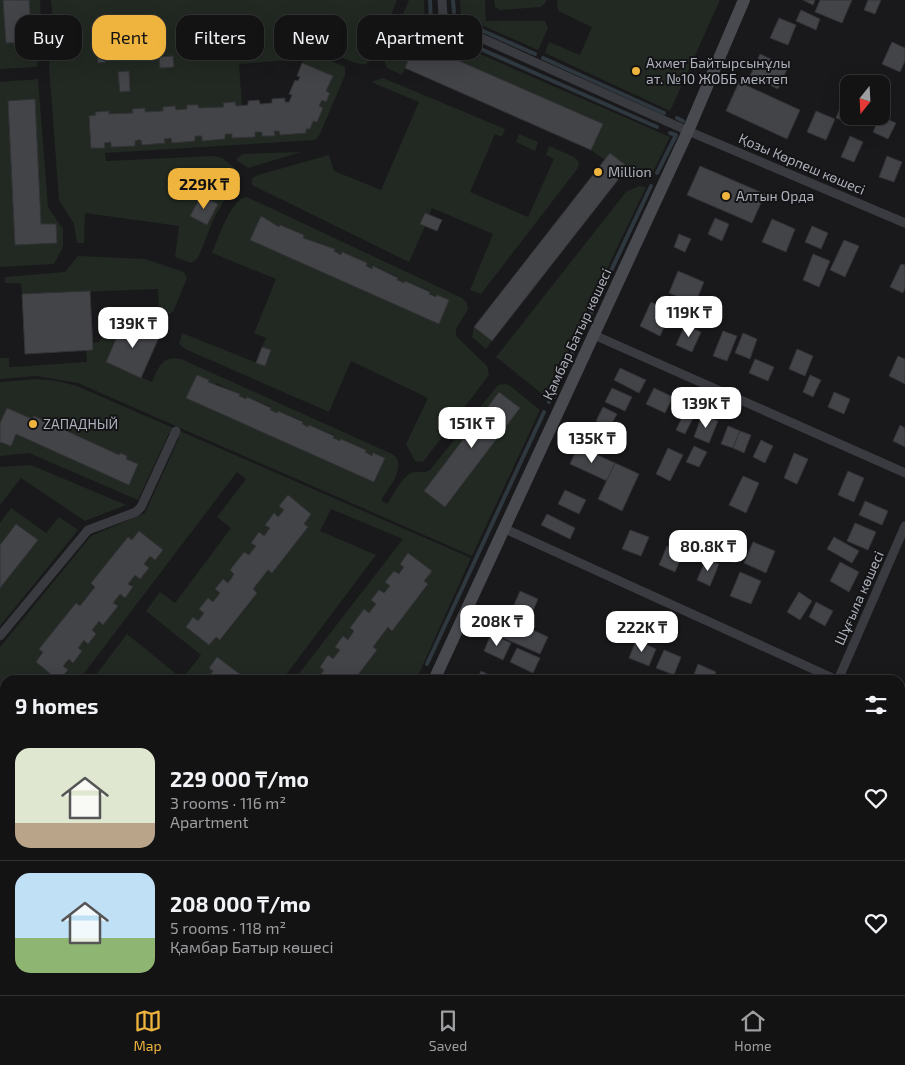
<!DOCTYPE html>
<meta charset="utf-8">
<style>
body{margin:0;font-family:"Exo 2",sans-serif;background:#202022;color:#f1f3f6;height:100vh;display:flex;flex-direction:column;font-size:19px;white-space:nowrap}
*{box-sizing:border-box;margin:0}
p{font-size:16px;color:#9d9ea0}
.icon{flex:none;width:28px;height:28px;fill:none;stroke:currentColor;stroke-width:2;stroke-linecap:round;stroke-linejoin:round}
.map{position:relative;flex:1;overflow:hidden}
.panel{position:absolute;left:0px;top:675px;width:905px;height:320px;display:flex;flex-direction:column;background:#131314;border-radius:15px 15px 0 0;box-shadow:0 5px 20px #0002,0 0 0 1px #323234}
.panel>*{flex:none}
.hud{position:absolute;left:15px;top:15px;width:500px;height:45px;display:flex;gap:10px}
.needle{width:32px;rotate:198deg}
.tools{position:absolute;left:840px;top:75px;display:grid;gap:10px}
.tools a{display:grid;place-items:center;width:50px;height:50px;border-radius:10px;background:#131314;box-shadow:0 5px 20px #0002,0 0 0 1px #323234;font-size:25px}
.price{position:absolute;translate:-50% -42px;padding:0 11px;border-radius:10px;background:#fff;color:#222;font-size:16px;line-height:32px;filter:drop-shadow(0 1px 2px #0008)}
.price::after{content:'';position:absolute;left:50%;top:30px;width:15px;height:11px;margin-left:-8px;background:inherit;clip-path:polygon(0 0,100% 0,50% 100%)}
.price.current{background:#eeb43d;color:#111}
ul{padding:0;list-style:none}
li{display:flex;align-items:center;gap:15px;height:125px;padding:0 15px}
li+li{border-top:1px solid #323234}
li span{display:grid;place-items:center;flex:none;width:140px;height:100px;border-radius:15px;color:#555}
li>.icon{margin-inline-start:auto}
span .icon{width:60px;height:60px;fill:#fffc;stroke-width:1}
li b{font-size:21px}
h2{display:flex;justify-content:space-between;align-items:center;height:60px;padding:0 15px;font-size:21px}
.pill{padding:0 18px;border-radius:15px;background:#131314;box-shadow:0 5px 20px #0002,0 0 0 1px #323234;font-size:18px;line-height:45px}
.pill.current{background:#eeb43d;color:#111}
.dock{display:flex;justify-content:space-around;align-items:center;height:70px;border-top:1px solid #323234;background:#131314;font-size:14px;color:#9d9ea0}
.dock a{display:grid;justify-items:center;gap:2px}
.dock .current{color:#eeb43d}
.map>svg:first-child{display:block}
.green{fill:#212922;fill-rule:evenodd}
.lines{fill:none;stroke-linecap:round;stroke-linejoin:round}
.stream{stroke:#2f383f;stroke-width:4}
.building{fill:#434448;stroke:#333337}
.street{stroke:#3a3b40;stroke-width:9}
.secondary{stroke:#484a50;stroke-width:12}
.poi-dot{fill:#eeb43d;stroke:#141416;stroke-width:2}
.labels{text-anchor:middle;stroke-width:4;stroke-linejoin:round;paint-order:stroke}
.poi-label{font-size:14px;fill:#acb0ba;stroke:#141416;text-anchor:start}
.street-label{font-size:14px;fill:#acb0ba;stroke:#141416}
</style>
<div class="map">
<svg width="905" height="995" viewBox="0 0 905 995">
<rect width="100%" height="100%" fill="#19191b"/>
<!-- green -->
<g class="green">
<path d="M0,0h3l3,43 25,-2 -2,-41h11l2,37 -5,30 -37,2z"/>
<path d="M51,0h346l-23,57 -8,7c-25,2 -61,-39 -76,-4l-51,4 3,41 -6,1 -1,-4 -11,1v4l-25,1 -1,-3h-11v4l-11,1 -1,-4 -12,1v4l-18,1v-4l-13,1 1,4 -24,1v-3h-13v4l-7,1 2,32h13v-5l7,-1v5l24,-1v-5l6,-1 1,5 22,-2v-4l7,-1 1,5 23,-2v-5h7v5l23,-2v-5h7l1,4 22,-1v-5h7l1,4h12l-1,-5h5l1,4 26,-2v-4l7,-8 4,1 6,-14 -4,-2 3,-6 4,2 4,-9 -4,-2 6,-15 -30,-13 2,-4 11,-5 30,13v8l-25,59 -5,6 -210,13 1,8 108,-5 8,2 19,15 -26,43 -17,42 -7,5 -16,-6 4,-31 -94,-13 -1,30h-7l-3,-19 -15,-24 -10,-134 5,-32zM97,46h8v16h-7zM173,56l1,11 -14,1 -1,-11zM129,71l1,20h-10l-2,-19zM201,196l17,8 -11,21 -16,-9z"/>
<path d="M409,0h15l1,30 245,107 -17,35 -31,2 5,-8 -17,-13 -5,7 -14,-10 11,-26 -185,-82 -15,33 -15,-7 -3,-8z"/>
<path d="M460,0h25l1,21h59l3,7 -10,22 -77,-34z"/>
<path d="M494,0h52v2l-5,5 -41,3 -5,-3z"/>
<path d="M557,0h163l-50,111 -125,-58 4,-11 31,13 12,-28 -34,-16z"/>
<path d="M383,78l122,51 -3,8 -7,-3 -25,58 58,25 26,-58 -8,-4 3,-9 25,11 5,5 -1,6 -97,126 -11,-4 23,-56 -61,-26 -3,7 -4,-1 -5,10 5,2 -16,36 -157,-77v-7l6,-3 71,-20 5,16 47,19 38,-88 -48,-20z"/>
<path d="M38,79l10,128 15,22v18l-9,17 -54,3v-185zM35,99l6,125h15l1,19 -42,2 -7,-144z"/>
<path d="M519,134l19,8 -3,9 -19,-9z"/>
<path d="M301,152l-53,16 -12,-8 6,-6z"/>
<path d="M639,186l7,1 -100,210 -50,-40 130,-165z"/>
<path d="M247,197l215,101 5,5 1,6 -12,20v7l31,30 2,9 -66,87 -8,-1 -9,-17 22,-46 -77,-37 -22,51 -144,-63 -6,-5 3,-11 83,33 6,-16 -9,-3 4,-9 -12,-5 22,-54 -64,-26c6,-14 19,-55 35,-56zM261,217l18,10 1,-2 24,10 -1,3 32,11 -1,2 38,18 2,-3 24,11 -1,3 7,3 2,-2 24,10 -1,3 20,6 -10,24 -188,-84z"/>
<path d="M78,256l67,3 39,13 3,6 -14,34 -4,2 -10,-4 -1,-21 -136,5 -1,-11h-16v-6l60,-5z"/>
<path d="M118,317l6,3 -18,42 46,20c7,-15 10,-27 29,-23l211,95 4,3c8,15 -8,31 -15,43l6,4c6,-8 16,-30 27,-32 6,-1 10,2 16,-2l68,-85 7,-1 4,1 31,25 -68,146 -394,-173 -41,-7 -37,3v-21h9v9h4l74,-5 -1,-11 7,-1 -1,-7 7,-1zM197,375l18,10 1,-2 24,11 -1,2 7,3 2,-2 23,10 -1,3 7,3 2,-2 24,10 -1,3 6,3 2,-2 24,10 -1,3 7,3 2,-2 23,10v3l7,4 1,-3 12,5 -10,24 -188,-84zM499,392l21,16 -75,99 -21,-16z"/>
<path d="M474,327l18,14 -6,8 -14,-12z"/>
<path d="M37,379l20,2 20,5 394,172 -55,122h-62l23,-29 -4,-4 15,-20 4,3 36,-45 -4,-4 7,-10 -23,-18 -8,10 4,4 -5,7 -5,-3 -9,11 5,4 -6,7 -5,-3 -8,10 5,4 -7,9 -5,-4 -14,19 4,3 -6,9 -5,-4 -8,10 5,4 -7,9 -5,-4 -8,11 4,4 -6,8 -5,-3 -4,5h-15l109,-141 -72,-30 -11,22 56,24 -94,125h-45l3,-5 -23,-18 -8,11 4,3 -5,7 -5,-3 -4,5h-18l20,-25 -55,-44 14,-19 15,11 56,-75 -14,-11 29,-38 -9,-7 -158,208h-19l7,-10 -4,-4 6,-7 4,3 9,-10 -4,-4 6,-8 4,4 8,-10 -4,-4 7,-9 5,3 14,-18 -5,-3 7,-9 5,3 8,-9 -5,-4 7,-9 5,4 8,-11 -4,-4 6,-8 5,4 -27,-23 -37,46 4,4 -15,19 -4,-3 -36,45 3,4 -7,10 22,18h-53v42l-5,-4v-71l91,-111 54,-23 34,-75 -10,-5 -31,67 -109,-47 -29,3v-14l11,4 5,-12 113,50 9,-20 -12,-5 1,-3 -6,-3 -2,2 -85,-39 -2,3 -25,-11 -7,15v-41zM288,496l23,18 -7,10 4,3 -36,46 -4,-3 -15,19 4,4 -36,47 -5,-3 -7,8 -23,-18 7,-10 5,4 6,-8 4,-15 5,4 7,-9 -5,-4 8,-10 5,4 6,-9 -4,-4 14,-18 5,3 7,-9 -5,-4 8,-9 5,3 6,-8 -5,-4 9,-10 4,3 6,-7 -4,-4z"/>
<path d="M31,465l95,40 -41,16 -64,-43 -21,27v-38z"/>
<path d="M11,508l35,25 13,-16 19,13 -78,96v-38l38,-48 -22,-16 -16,21v-22z"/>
<path d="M127,634l48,39 -5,7h-78z"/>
<path d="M0,915l5,3v67l-5,-4z"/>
<path d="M12,990h93l6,5h-93z"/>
<path d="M211,990h48l-5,5h-47z"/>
</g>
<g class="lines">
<!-- stream -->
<g class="stream">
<path d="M430,0l1,27 226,100"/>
<path d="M453,0l1,12"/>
<path d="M454,18l81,36"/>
<path d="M543,58l121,55"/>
<path d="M677,118l6,3"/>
<path d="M657,173l19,-38 -6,-2"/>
<path d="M549,402l102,-216"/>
<path d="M427,664l117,-252"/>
<path d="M261,995l5,-5"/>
</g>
</g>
<!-- building -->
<g class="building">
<path d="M3,0h26l3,42 -26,1z"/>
<path d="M803,0h12l-2,5z"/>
<path d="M820,0h32l-10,23 -27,-11z"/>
<path d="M868,0h13l-6,14 -11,-4z"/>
<path d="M801,10l19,9 -4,11 -20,-9z"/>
<path d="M779,18l17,7 -8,20 -18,-7z"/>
<path d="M416,42l187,82 -12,26 -186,-82z"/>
<path d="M892,42l13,6v13l-5,11 -18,-8z"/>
<path d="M97,46h8v16l-7,1z"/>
<path d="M760,54l28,13 -10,22 -28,-13z"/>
<path d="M173,56l1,11 -14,1 -1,-11z"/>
<path d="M302,63l31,13 -7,15 4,2 -4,9 -4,-2 -3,6 4,2 -6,14 -4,-1 -3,8h-4v4l-26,2 -1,-4h-5l1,5h-13v-4h-7v5l-23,1v-4h-7v5l-23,2v-5h-7v5l-23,2 -1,-5 -7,1 1,4 -23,2 -1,-5h-3l-3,1v5l-24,1v-5l-7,1 1,5h-14l-2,-32 7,-1 -1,-3 14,-1v3l24,-1 -1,-4 13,-1v4l18,-1v-4l12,-1 1,4 11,-1v-4h11l1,3 25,-1 -1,-4 12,-1 1,4 12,-1v-4l11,-1 1,4 12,-1v-4l13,-1v4h4l3,-7 -3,-1 6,-14 3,1 2,-4 -3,-1z"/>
<path d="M129,71l1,20 -10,1 -2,-20z"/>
<path d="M739,82l61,28 -13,29 -61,-28z"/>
<path d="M847,91l2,25h7l-3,8 -17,-6z"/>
<path d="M35,99l6,125h15l1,19 -42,2 -7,-144z"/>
<path d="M816,111l19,8 -9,21 -19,-8z"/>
<path d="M880,116l16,7 -8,16 -15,-7z"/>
<path d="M850,136l13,6 -9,20 -13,-5z"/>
<path d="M610,153l18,14 -136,174 -18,-14z"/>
<path d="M887,156l15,6 -8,20 -15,-5z"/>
<path d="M700,166l65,28 -13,29 -65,-28z"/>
<path d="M201,196l17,8 -11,21 -17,-9z"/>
<path d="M425,213l17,7 -5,11 -17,-7z"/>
<path d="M261,216l18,11 1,-2 24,10 -1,3 32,11 -1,2 7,4 1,-3 25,11 -1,3 6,3 1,-3 25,12 -1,2 7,3 1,-2 25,11 -1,2 7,3 1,-2 12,5 -10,24 -189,-84z"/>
<path d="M715,218l14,6 -7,17 -14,-7z"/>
<path d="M772,219l23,10 -9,23 -24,-10z"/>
<path d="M812,226l16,7 -7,16 -16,-7z"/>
<path d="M679,234l12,5 -6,13 -11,-5z"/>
<path d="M844,240l15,6 -14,31 -15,-7z"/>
<path d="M813,254l17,7 -11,26 -16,-7z"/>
<path d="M901,264l4,1v23l-2,5 -13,-6z"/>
<path d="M678,271l26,11 -9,22 -26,-11z"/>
<path d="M90,291l3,59 -68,4 -3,-60z"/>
<path d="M651,302l20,10 -11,24 -20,-10z"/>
<path d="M124,320l36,15 -19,43 -35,-16z"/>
<path d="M685,325l16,7 -9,20 -16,-7z"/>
<path d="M723,331l14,5 -10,25 -14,-5z"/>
<path d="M743,333l14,6 -7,20 -15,-6z"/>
<path d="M262,347l9,3 -6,16 -9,-3z"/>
<path d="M797,349l16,7 -8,20 -16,-7z"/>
<path d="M898,356l7,3v25l-16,-8z"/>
<path d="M755,359l19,8 -6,14 -19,-8z"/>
<path d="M620,368l26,12 -7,13 -25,-13z"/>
<path d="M197,375l12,5 -1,2 32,12 -1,2 7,3 1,-2 24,11 -1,2 7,3 1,-2 25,11 -1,2 6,3 1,-2 25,11 -1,2 7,3 1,-2 25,11 -1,2 7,4 1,-3 12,5 -11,24 -188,-84z"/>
<path d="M810,375l11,5 -8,17 -10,-5z"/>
<path d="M612,388l20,9 -7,14 -20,-9z"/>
<path d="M654,388l19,9 -8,16 -19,-9z"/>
<path d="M499,392l21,16 -75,99 -21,-16z"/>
<path d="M834,392l16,7 -6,15 -16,-7z"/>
<path d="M689,403l9,5 -13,26 -9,-4z"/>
<path d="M603,407l14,7 -7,13 -14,-6z"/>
<path d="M7,408l25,11 2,-3 85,39 1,-2 7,3 -1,3 12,5 -9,21 -113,-51 -5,12 -11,-4v-19z"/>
<path d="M702,415l16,6 -9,22 -15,-6z"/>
<path d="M595,425l17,8 -7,16 -18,-8z"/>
<path d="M900,425l5,3v19l-12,-6z"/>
<path d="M728,426l12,5 -7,17 -12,-4z"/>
<path d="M740,431l11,4 -7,18 -11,-5z"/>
<path d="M761,440l12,6 -8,17 -12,-6z"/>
<path d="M578,446l37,17 -8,18 -37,-17z"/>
<path d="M694,446l13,6 -8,15 -13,-5z"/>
<path d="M668,448l15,7 -13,26 -14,-7z"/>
<path d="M794,453l14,6 -11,25 -13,-6z"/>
<path d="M615,463l24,11 -17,37 -24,-12z"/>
<path d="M848,471l16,7 -10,24 -16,-7z"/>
<path d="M743,476l16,7 -13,30 -17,-8z"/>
<path d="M565,490l21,10 -7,14 -21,-10z"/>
<path d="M288,495l23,19 -7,10 4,3 -36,46 -4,-3 -15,19 4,4 -37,47 -4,-3 -7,8 -23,-18 7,-10 5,4 6,-8 -5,-4 9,-11 5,4 7,-9 -5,-4 8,-10 5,4 3,-4 3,-5 -4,-4 14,-18 5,3 7,-9 -5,-3 8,-11 5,4 6,-8 -5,-3 9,-12 4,4 6,-7 -5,-4z"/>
<path d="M865,501l23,10 -6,14 -23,-10z"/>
<path d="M547,514l28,14 -5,11 -29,-14z"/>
<path d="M855,523l21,9 -8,18 -21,-9z"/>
<path d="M16,524l22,16 -38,48v-43z"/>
<path d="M630,530l19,7 -8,19 -19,-7z"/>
<path d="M139,531l24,19 -8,10 -5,-4 -6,8 5,4 -9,11 -5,-4 -7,9 5,3 -8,11 -5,-4 -7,9 5,3 -15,19 -4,-4 -3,4 -4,5 4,4 -8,10 -4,-4 -6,8 4,3 -9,12 -4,-4 -6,7 5,4 -10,10 -22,-18 7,-10 -4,-3 37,-46 4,3 15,-19 -4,-4 37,-46 4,3z"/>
<path d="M732,537l12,6 -9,20 -12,-6z"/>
<path d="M834,537l25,14 -7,12 -25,-14z"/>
<path d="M753,542l22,9 -9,22 -22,-10z"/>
<path d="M667,546l16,7 -8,19 -16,-7z"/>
<path d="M408,553l24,18 -8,10 4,3 -36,47 -4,-4 -15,20 4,3 -23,30h-45l4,-6 5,4 6,-8 -4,-3 8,-12 5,4 7,-9 -5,-3 8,-11 5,4 6,-9 -4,-3 14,-19 5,4 7,-9 -5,-4 8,-10 5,3 6,-7 -5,-4 9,-11 5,3 5,-7 -4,-3z"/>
<path d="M706,559l13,5 -9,22 -13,-6z"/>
<path d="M840,562l19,10 -10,20 -19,-11z"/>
<path d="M740,572l21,9 -10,23 -21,-8z"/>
<path d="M520,591l18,8 -9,21 -18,-8z"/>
<path d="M799,592l13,9 -12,19 -13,-8z"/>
<path d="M816,602l17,9 -8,15 -16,-9z"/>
<path d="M500,615l48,22 -8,17 -48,-21z"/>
<path d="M491,634l20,9 -8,17 -19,-9z"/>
<path d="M636,640l20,9 -7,17 -20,-8z"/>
<path d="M517,648l23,10 -7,15 -23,-11z"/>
<path d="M664,650l17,7 -7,18 -18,-7z"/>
<path d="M217,657l24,18 -4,5h-38l4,-5 5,3 5,-7 -4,-3z"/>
<path d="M698,664l18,8 -4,8h-20z"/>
<path d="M481,671l18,9h-22z"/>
<path d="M0,835l5,4v36l-5,-4z"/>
<path d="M900,909l5,2 -1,19 -4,-2z"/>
<path d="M159,990h18l-4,5h-8z"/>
<path d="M333,990h52l-2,5h-52z"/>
<path d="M513,990h12l-2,4z"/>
<path d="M643,990h13l10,5h-25z"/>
<path d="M730,990h26l-2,5h-26z"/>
<path d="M771,990h22l-2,5h-22z"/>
</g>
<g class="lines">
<!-- street -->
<g class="street">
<path d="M442,0l1,15 7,9 238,107 217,92"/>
<path d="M594,335l311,138"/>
<path d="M503,528l334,152"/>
<path d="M0,636l88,-106 48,-18 5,-5 35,-76"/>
<path d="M838,680l67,-154"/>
<path d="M900,709l5,2"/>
<path d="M0,726l5,4"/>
<path d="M900,954l5,3"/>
<path d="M449,990l10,5"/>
<path d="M693,995l2,-5"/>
</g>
<!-- secondary -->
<g class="secondary">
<path d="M434,680l254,-549 56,-131"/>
<path d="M279,995l5,-5"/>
</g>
</g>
<!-- markers -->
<g class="poi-dot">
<circle cx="636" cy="71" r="5"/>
<circle cx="598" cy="172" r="5"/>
<circle cx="726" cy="196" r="5"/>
<circle cx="33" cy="424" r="5"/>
</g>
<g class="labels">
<!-- poi labels -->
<g class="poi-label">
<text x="646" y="68">Ахмет Байтырсынұлы<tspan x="646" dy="16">ат. №10 ЖОББ мектеп</tspan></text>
<text x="608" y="177">Million</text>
<text x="736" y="201">Алтын Орда</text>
<text x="43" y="429">ZАПАДНЫЙ</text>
</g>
<!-- street labels -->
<g class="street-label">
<text transform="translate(802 164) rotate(23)" y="5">Қозы Көрпеш көшесі</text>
<text transform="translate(577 334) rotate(-65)" y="5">Қамбар Батыр көшесі</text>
<text transform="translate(859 598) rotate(-66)" y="5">Шұғыла көшесі</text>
</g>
</g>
</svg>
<div class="tools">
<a><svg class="needle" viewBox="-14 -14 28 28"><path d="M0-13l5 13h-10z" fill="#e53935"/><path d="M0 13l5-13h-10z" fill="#9d9ea0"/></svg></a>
</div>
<b class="price current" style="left:204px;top:210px">229K ₸</b>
<b class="price" style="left:689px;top:338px">119K ₸</b>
<b class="price" style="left:133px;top:349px">139K ₸</b>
<b class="price" style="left:706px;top:429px">139K ₸</b>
<b class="price" style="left:472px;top:449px">151K ₸</b>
<b class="price" style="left:592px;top:464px">135K ₸</b>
<b class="price" style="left:708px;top:572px">80.8K ₸</b>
<b class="price" style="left:497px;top:647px">208K ₸</b>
<b class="price" style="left:642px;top:653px">222K ₸</b>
<div class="hud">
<a class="pill">Buy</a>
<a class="pill current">Rent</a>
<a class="pill">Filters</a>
<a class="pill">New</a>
<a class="pill">Apartment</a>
</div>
<section class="panel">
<h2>9 homes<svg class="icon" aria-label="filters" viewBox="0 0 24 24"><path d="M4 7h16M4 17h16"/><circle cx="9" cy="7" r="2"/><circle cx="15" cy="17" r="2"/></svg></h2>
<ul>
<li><span style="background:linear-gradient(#dfe7d0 75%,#b9a48a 0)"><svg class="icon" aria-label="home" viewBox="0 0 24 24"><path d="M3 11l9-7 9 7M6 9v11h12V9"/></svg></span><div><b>229 000 ₸/mo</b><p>3 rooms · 116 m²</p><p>Apartment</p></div><svg class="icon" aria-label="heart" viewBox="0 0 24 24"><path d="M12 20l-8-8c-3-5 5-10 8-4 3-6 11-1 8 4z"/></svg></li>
<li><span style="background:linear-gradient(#bfe0f5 65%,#8fb573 0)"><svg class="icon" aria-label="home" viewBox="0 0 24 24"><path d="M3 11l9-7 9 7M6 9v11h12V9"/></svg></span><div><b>208 000 ₸/mo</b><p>5 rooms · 118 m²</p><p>Қамбар Батыр көшесі</p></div><svg class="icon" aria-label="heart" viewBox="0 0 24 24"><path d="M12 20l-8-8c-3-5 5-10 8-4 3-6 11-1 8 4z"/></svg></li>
</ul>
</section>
</div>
<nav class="dock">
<a class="current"><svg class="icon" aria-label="map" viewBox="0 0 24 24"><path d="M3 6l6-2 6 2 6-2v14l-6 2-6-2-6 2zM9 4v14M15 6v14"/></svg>Map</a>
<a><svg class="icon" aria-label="saved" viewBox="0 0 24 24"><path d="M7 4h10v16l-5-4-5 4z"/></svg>Saved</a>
<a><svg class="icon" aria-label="home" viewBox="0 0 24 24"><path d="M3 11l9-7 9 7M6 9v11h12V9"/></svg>Home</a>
</nav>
